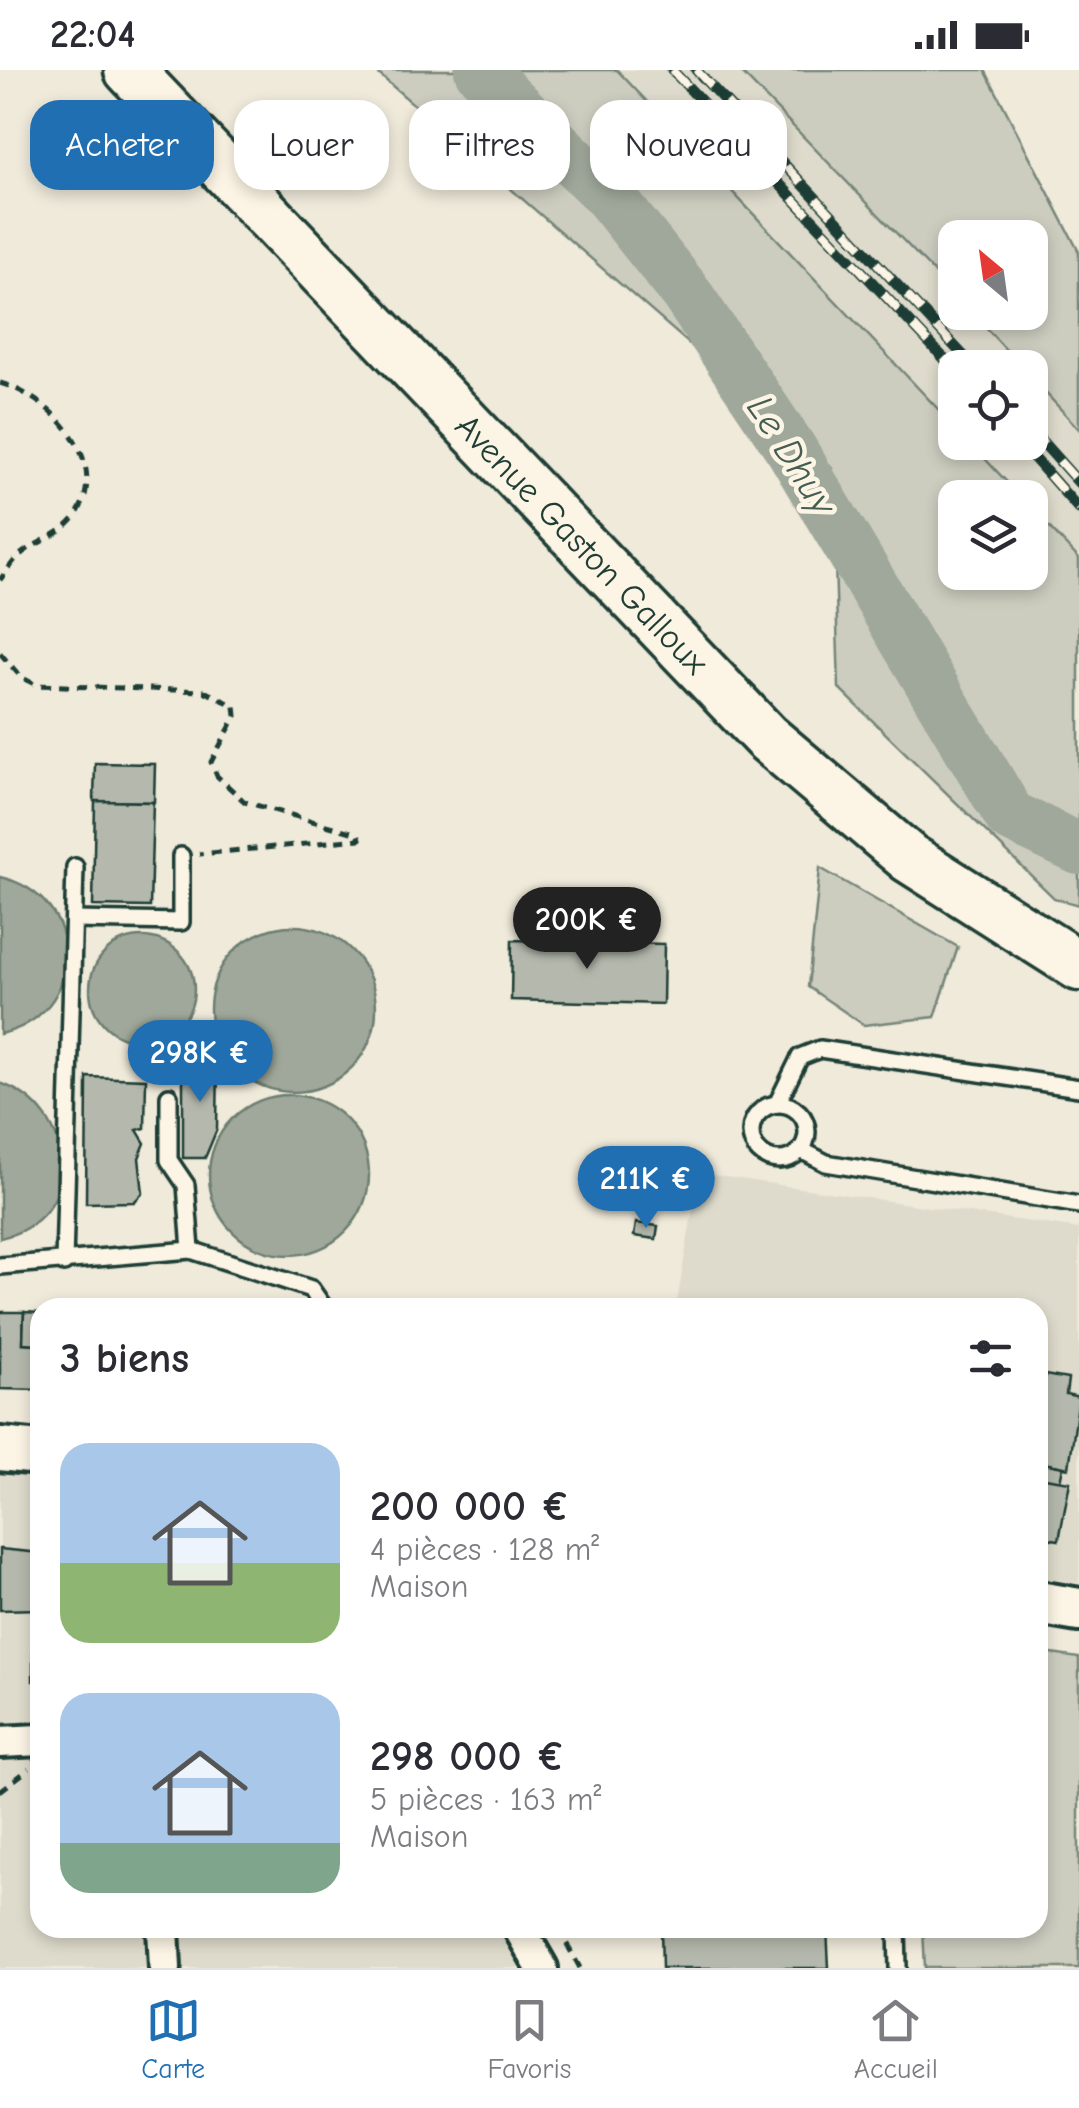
<!DOCTYPE html>
<html lang="fr">
<meta charset="utf-8">
<style>
body{margin:0;font-family:"Comic Neue",sans-serif;background:#f7f7f7;color:#2b2b33;height:100vh;display:flex;flex-direction:column;font-size:38px;white-space:nowrap}
*{box-sizing:border-box;margin:0}
p{font-size:32px;color:#7c7c81}
.icon{flex:none;width:55px;height:55px;fill:none;stroke:currentColor;stroke-width:2;stroke-linecap:round;stroke-linejoin:round}
.map{position:relative;flex:1;overflow:hidden}
.panel{position:absolute;left:30px;top:1228px;width:1018px;height:640px;display:flex;flex-direction:column;background:#fff;border-radius:30px;box-shadow:0 5px 15px #0003}
.panel>*{flex:none}
.hud{position:absolute;left:30px;top:30px;width:1020px;height:90px;display:flex;gap:20px}
.needle{width:65px;rotate:331deg}
.buttons{position:absolute;left:938px;top:150px;display:grid;gap:20px}
.buttons a{display:grid;place-items:center;width:110px;height:110px;border-radius:20px;background:#fff;box-shadow:0 5px 15px #0003;font-size:50px}
.price{position:absolute;translate:-50% -85px;padding:0 22px;border-radius:35px;background:#1f6fb2;color:#fff;font-size:32px;line-height:65px;filter:drop-shadow(0 2px 5px #0008)}
.price::after{content:'';position:absolute;left:50%;top:60px;width:30px;height:22px;margin-left:-15px;background:inherit;clip-path:polygon(0 0,100% 0,50% 100%)}
.price.current{background:#222;color:#fff}
ul{padding:0;list-style:none}
li{display:flex;align-items:center;gap:30px;height:250px;padding:0 30px}
li span{display:grid;place-items:center;flex:none;width:280px;height:200px;border-radius:30px;color:#555}
li>.icon{margin-inline-start:auto}
span .icon{width:120px;height:120px;fill:#fffc;stroke-width:1}
li b{font-size:42px}
h2{display:flex;justify-content:space-between;align-items:center;height:120px;padding:0 30px;font-size:42px}
.pill{padding:0 35px;border-radius:30px;background:#fff;box-shadow:0 5px 15px #0003;font-size:35px;line-height:90px}
.pill.current{background:#1f6fb2;color:#fff}
.status{display:flex;justify-content:space-between;align-items:center;height:70px;padding:0 50px;background:#fff;direction:ltr}
.status svg{height:28px;fill:currentColor}
.menu{display:flex;justify-content:space-around;align-items:center;height:140px;border-top:2px solid #e1e1e2;background:#fff;font-size:28px;color:#7c7c81}
.menu a{display:grid;justify-items:center;gap:5px}
.menu .current{color:#1f6fb2}
.map>svg:first-child{display:block}
.built{fill:#dedbcc}
.green{fill:#cccdbf;stroke:#76857a;stroke-width:2.5}
.water{fill:#9fa89a;stroke:#6c7d71;stroke-width:2.5}
.lines{fill:none;stroke-linecap:round;stroke-linejoin:round}
.river{stroke:#9fa89a;stroke-width:52}
.building{fill:#b5b9ad;stroke:#1f3d34;stroke-width:2.5}
.lane-casing{stroke:#1f3d34;stroke-width:22}
.street-casing{stroke:#1f3d34;stroke-width:38}
.secondary-casing{stroke:#1f3d34;stroke-width:50}
.primary-casing{stroke:#1f3d34;stroke-width:55}
.path{stroke:#1f3d34;stroke-width:5;stroke-dasharray:10 8;stroke-linecap:butt}
.lane{stroke:#fcf5e5;stroke-width:15}
.street{stroke:#fcf5e5;stroke-width:30}
.secondary{stroke:#fcf5e5;stroke-width:42}
.primary{stroke:#fcf5e5;stroke-width:48}
.rail-casing{stroke:#1f3d34;stroke-width:11}
.rail{stroke:#fcf5e5;stroke-width:8;stroke-dasharray:22;stroke-linecap:butt}
.labels{text-anchor:middle;stroke-width:9;stroke-linejoin:round;paint-order:stroke}
.street-label{font-size:35px;fill:#1f3d34;stroke:#fcf5e5}
.water-label{font-size:38px;font-style:italic;fill:#455d53;stroke:#fcf5e5}
</style>
<div class="status"><b>22:04</b><svg viewBox="0 0 49 12"><path d="M0 12V9h3v3zM5 12V6h3v6zM10 12V3h3v9zM15 12V0h3v12zM26 1h20v11H26zM47 4h2v5h-2z"/></svg></div>
<div class="map">
<svg width="1079" height="1898" viewBox="0 0 1079 1898">
<rect width="100%" height="100%" fill="#efeada"/>
<filter id="ink" filterUnits="userSpaceOnUse"><feTurbulence type="fractalNoise" baseFrequency=".01" numOctaves="2"/><feDisplacementMap in="SourceGraphic" scale="20" xChannelSelector="R" yChannelSelector="G"/><feConvolveMatrix kernelMatrix="1 2 1 2 8 2 1 2 1" color-interpolation-filters="sRGB"/></filter>
<g filter="url(#ink)">
<!-- built -->
<g class="built">
<path d="M617,0h122l216,224v18l17,1 50,54 -67,1v59z"/>
<path d="M1030,306l49,53v130l-49,-52v-9l-9,-1 -51,-54 60,-1z"/>
<path d="M699,1103l380,56v354l-41,-6v-269h-362z"/>
<path d="M0,1403l40,1v454h479l23,40h-542z"/>
</g>
<!-- green -->
<g class="green">
<path d="M374,0h243l338,357v15l15,1 51,54 -66,1v74h75v-65l49,52v346l-25,-7 -215,-210 -7,-220z"/>
<path d="M739,0h246l94,182v177l-49,-53v-8l-8,-1 -50,-54 58,-1v-74h-75v56z"/>
<path d="M820,798l138,79 -23,70 -71,8 -56,-38z"/>
<path d="M1038,1582l41,6v310h-154l-2,-40h115z"/>
</g>
<!-- water -->
<g class="water">
<path d="M0,807c87,20 88,138 0,157z"/>
<circle cx="293" cy="939" r="83"/>
<circle cx="142" cy="919" r="52"/>
<path d="M0,1013c78,27 87,136 0,155z"/>
<circle cx="289" cy="1105" r="80"/>
</g>
<g class="lines">
<!-- river -->
<path class="river" d="M480,0l130,127 74,93 107,159 219,367 69,33"/>
</g>
<!-- building -->
<g class="building">
<path d="M95,693l60,1 -1,38 -60,-1z"/>
<path d="M95,731l58,1 -3,105 -57,-1z"/>
<path d="M512,870l152,4 -1,60 -152,-4z"/>
<path d="M203,972l8,2 7,12 -1,73 -12,29h-22v-90h20z"/>
<path d="M87,1007l59,2 -1,49 -8,2 8,13 -6,15 4,35 -9,9 -48,1z"/>
<path d="M636,1153l22,3 -2,13 -22,-3z"/>
<path d="M0,1242h24l-1,31 17,1v46l-40,-1z"/>
<path d="M24,1242l16,1v31l-17,-1z"/>
<path d="M1038,1271l6,2 -5,31 29,5 -2,15 13,3 -10,71 -31,-6z"/>
<path d="M1038,1392l25,5 -3,14 -22,-4z"/>
<path d="M1038,1407l32,5 -11,58 -21,-3z"/>
<path d="M0,1479l40,4v56l-40,1z"/>
<rect x="33" y="1558" width="7" height="53"/>
<path d="M661,1858h166l2,40h-167z"/>
</g>
<g class="lines">
<defs>
<g id="lane">
<path d="M74,850l107,2v-66"/>
<path d="M169,1026v64l17,25 5,65"/>
<path d="M777,1034l23,-47 20,-8 259,39"/>
<circle cx="779" cy="1062" r="28"/>
<path d="M801,1080l25,13 253,42"/>
<path d="M64,1193l11,-396"/>
<path d="M0,1196l191,-16 120,39 13,19"/>
<path d="M897,1858l1,40"/>
</g>
<g id="street">
<path d="M0,1672l40,-2"/>
<path d="M163,1858l2,40"/>
<path d="M519,1858l23,40"/>
</g>
<g id="secondary">
<path d="M0,1379l40,4"/>
<path d="M1038,1533l41,7"/>
</g>
<path id="primary" d="M129,0l637,667 143,121 170,108"/>
</defs>
<!-- lane casing -->
<use href="#lane" class="lane-casing"/>
<!-- street casing -->
<use href="#street" class="street-casing"/>
<!-- secondary casing -->
<use href="#secondary" class="secondary-casing"/>
<!-- primary casing -->
<use href="#primary" class="primary-casing"/>
<!-- path -->
<g class="path">
<path d="M0,313c50,14 111,76 77,131 -13,21 -39,26 -57,41 -8,7 -14,17 -20,25"/>
<path d="M0,583l21,24 15,8 168,6 31,15 1,10 -25,46 6,14 28,26 113,32 2,5 -161,15"/>
<path d="M0,1721l29,-22"/>
<path d="M312,1858h39"/>
<path d="M558,1858l22,40"/>
</g>
<!-- lane -->
<use href="#lane" class="lane"/>
<!-- street -->
<use href="#street" class="street"/>
<!-- secondary -->
<use href="#secondary" class="secondary"/>
<!-- primary -->
<use href="#primary" class="primary"/>
<defs>
<g id="rail">
<path d="M672,0l283,300"/>
<path d="M696,0l279,298"/>
<path d="M1030,358l49,55"/>
<path d="M1020,372l59,67"/>
</g>
</defs>
<!-- rail casing -->
<use href="#rail" class="rail-casing"/>
<!-- rail -->
<use href="#rail" class="rail"/>
</g>
</g>
<g class="labels">
<!-- street labels -->
<g class="street-label">
<text transform="translate(582 474) rotate(46)" y="12">Avenue Gaston Galloux</text>
</g>
<!-- water labels -->
<g class="water-label">
<text transform="translate(792 385) rotate(58)" y="13">Le Dhuy</text>
</g>
</g>
</svg>
<div class="buttons">
<a><svg class="needle" viewBox="-14 -14 28 28"><path d="M0-13l5 13h-10z" fill="#e53935"/><path d="M0 13l5-13h-10z" fill="#7c7c81"/></svg></a>
<a><svg class="icon" aria-label="locate" viewBox="0 0 24 24"><circle cx="12" cy="12" r="6"/><path d="M12 2v4M12 18v4M2 12h4M18 12h4"/></svg></a>
<a><svg class="icon" aria-label="layers" viewBox="0 0 24 24"><path d="M12 4l9 5-9 5-9-5zM3 14l9 5 9-5"/></svg></a>
</div>
<b class="price current" style="left:587px;top:902px">200K €</b>
<b class="price" style="left:200px;top:1035px">298K €</b>
<b class="price" style="left:646px;top:1161px">211K €</b>
<div class="hud">
<a class="pill current">Acheter</a>
<a class="pill">Louer</a>
<a class="pill">Filtres</a>
<a class="pill">Nouveau</a>
</div>
<section class="panel">
<h2>3 biens<svg class="icon" aria-label="filters" viewBox="0 0 24 24"><path d="M4 7h16M4 17h16"/><circle cx="9" cy="7" r="2"/><circle cx="15" cy="17" r="2"/></svg></h2>
<ul>
<li><span style="background:linear-gradient(#a9c7e8 60%,#8fb573 0)"><svg class="icon" aria-label="home" viewBox="0 0 24 24"><path d="M3 11l9-7 9 7M6 9v11h12V9"/></svg></span><div><b>200 000 €</b><p>4 pièces · 128 m²</p><p>Maison</p></div></li>
<li><span style="background:linear-gradient(#a9c7e8 75%,#7fa58c 0)"><svg class="icon" aria-label="home" viewBox="0 0 24 24"><path d="M3 11l9-7 9 7M6 9v11h12V9"/></svg></span><div><b>298 000 €</b><p>5 pièces · 163 m²</p><p>Maison</p></div></li>
</ul>
</section>
</div>
<nav class="menu">
<a class="current"><svg class="icon" aria-label="map" viewBox="0 0 24 24"><path d="M3 6l6-2 6 2 6-2v14l-6 2-6-2-6 2zM9 4v14M15 6v14"/></svg>Carte</a>
<a><svg class="icon" aria-label="saved" viewBox="0 0 24 24"><path d="M7 4h10v16l-5-4-5 4z"/></svg>Favoris</a>
<a><svg class="icon" aria-label="home" viewBox="0 0 24 24"><path d="M3 11l9-7 9 7M6 9v11h12V9"/></svg>Accueil</a>
</nav>
